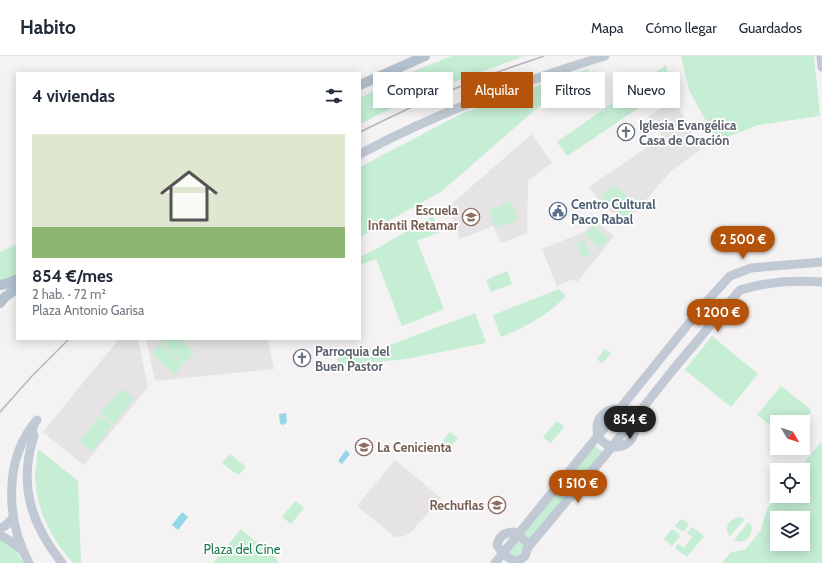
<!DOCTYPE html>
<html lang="es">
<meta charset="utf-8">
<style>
body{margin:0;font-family:Cabin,sans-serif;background:#f2f2f3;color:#1f2937;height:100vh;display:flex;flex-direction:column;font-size:15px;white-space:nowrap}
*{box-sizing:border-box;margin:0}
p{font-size:13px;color:#747a83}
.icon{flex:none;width:22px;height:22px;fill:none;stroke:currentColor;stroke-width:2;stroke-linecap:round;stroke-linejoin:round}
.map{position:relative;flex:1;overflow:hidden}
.side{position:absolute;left:16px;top:16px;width:345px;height:268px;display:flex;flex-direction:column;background:#fff;border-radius:0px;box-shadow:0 2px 10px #0003}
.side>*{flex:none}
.hud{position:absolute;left:373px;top:16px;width:380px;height:36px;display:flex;gap:8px}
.needle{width:26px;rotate:129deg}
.buttons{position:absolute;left:770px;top:359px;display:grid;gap:8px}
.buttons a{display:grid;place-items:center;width:40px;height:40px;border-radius:0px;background:#fff;box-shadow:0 2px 10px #0003;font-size:20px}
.price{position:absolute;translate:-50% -34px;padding:0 9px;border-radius:14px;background:#b45309;color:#fff;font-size:13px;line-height:26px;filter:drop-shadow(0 1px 2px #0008)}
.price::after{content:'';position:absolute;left:50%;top:24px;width:12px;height:9px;margin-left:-6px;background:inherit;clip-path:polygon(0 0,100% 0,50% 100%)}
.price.active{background:#222;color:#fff}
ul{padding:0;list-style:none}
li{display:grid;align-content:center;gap:8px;height:212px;padding:0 16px}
li span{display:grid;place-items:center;height:124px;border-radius:0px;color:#555}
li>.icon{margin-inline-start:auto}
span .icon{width:72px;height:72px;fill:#fffc;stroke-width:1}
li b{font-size:17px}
h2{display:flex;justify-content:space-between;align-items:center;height:48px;padding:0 16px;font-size:17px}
.pill{padding:0 14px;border-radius:0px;background:#fff;box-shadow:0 2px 10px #0003;font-size:14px;line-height:36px}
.pill.active{background:#b45309;color:#fff}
header{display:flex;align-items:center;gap:24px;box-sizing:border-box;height:56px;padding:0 20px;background:#fff;border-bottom:1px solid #e0e1e3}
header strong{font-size:19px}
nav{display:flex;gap:22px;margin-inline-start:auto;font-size:14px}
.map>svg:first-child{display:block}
.education{fill:#e5e3e4}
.green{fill:#c5eed5;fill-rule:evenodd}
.water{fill:#95d6e8}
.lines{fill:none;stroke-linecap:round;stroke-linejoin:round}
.secondary{stroke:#c1cad4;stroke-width:9}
.primary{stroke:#b4c1cf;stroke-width:10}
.rail{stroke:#b5b7bc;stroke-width:1.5}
.labels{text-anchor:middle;stroke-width:3.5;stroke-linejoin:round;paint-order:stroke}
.worship-label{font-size:13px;font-weight:bold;fill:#5b616d;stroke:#fff;text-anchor:start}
.service-label{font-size:13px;font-weight:bold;fill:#4e5e75;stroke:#fff;text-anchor:start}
.education-label{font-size:13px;font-weight:bold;fill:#785e54;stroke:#fff;text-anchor:end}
.park-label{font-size:13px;fill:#1e7e4f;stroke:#fff}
</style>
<header>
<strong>Habito</strong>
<nav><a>Mapa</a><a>Cómo llegar</a><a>Guardados</a></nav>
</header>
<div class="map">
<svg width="822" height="507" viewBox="0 0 822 507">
<rect width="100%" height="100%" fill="#f4f2f2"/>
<!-- education -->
<g class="education">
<path d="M674,43l27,50 -30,22 -45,52 -25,-20 -12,-16 73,-50 -14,-20z"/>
<path d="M532,78l20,29 -24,17 -1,53 -26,10 -8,-17 -33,13 -12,-32z"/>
<path d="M595,164l19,16 -37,46 -3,-3 -17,7 -15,-37 42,-17z"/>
<path d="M119,283h19l10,48 -64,78 -41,-33z"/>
<path d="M146,283h122l6,30 -119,12z"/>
<path d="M395,404l46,38 -28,32 -8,6 -10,1 -38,-31z"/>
</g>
<!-- green -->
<g class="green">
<path d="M452,0h72l-106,39 -58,29v-26l44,-23z"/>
<path d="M681,0h133l6,60 -62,9 -41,16 -28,-51z"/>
<path d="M666,9l4,22 -103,69 -10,-14z"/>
<path d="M588,13l1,2 -53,38 -94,82 -82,46v-70l103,-54 60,-22z"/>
<path d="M613,128l23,20 -11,14 -24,-21z"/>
<path d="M511,145l7,19 -11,4 -7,-19z"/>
<path d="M500,150l6,18 -10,4 -7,-18z"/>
<path d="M433,160l7,16 -23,9 27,68 -42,17 -26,-67 -16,6v-8l16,-8z"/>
<path d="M593,170l16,12 -8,10 -16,-13z"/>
<path d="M584,184l6,15 -8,3 -6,-15z"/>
<path d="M17,188v31l-17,7v-30z"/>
<path d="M507,215l5,13 -21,8 -5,-12z"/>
<path d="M559,233l7,7c-18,19 -40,31 -65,41l-8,-22z"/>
<path d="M475,257l11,30 -80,16 -69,7 1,-12 25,-8 11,5z"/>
<path d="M712,280l46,38 -27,33 -46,-37z"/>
<path d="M164,283h16l15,13 -11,12 -23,-22z"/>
<path d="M160,288l23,20 -8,11 -23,-21z"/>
<path d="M605,293l6,4 -9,11 -5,-5z"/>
<path d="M781,330l29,23 1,3 -8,10h-26v8l-20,-15z"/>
<path d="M122,333l12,10 -20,25 -14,-11z"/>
<path d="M100,360l12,10 -20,25 -13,-10z"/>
<path d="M557,365l7,6 -13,16 -8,-6z"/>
<path d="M450,376l8,6 -15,17 -7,-6z"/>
<path d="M822,385v122h-100l9,-11 14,-2 16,-20 6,-21 10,-13h26v-26h-5zM777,462h26v26h-26z"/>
<path d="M595,390l8,6 -73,88 -7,-6z"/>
<path d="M38,393l40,32 3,82h-8c-22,-24 -38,-56 -38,-90 1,-8 2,-16 3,-24z"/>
<path d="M230,398l16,13 -8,8 -16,-12z"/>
<path d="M295,445l9,7 -13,16 -9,-7z"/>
<path d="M739,461l6,2 -15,17c-7,-8 -1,-17 9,-19z"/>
<path d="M683,463l6,6 -5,6h-3l-6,-5 5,-6z"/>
<path d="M749,466l3,5 -2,9c-4,5 -10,7 -16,4z"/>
<path d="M692,471l12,9 -17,21 -12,-9 3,-4 6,4 8,-11 -5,-4z"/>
<path d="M241,473l37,31v3h-65z"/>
<path d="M672,473l6,4 2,3 -8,10 -8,-7z"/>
<path d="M0,482l12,7 12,18h-24z"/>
<path d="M518,485h5l1,8 -7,8 -6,-1 -2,-4z"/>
</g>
<!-- water -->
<g class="water">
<path d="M286,357l1,9 -2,2 -3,1 -2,-2 -1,-9z"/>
<path d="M346,394l4,4 -8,10 -4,-3z"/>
<path d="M182,456l6,5 -10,13 -6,-5z"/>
</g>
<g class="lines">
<!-- secondary -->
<g class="secondary">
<path d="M821,0l1,11"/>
<path d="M360,98c78,-42 161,-72 245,-98"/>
<circle cx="616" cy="372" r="19"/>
<path d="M34,368l-2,8 2,4c-16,49 -3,88 28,127"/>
<path d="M0,472l5,-2 8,-8"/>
<path d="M0,479l9,5 13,10"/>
<path d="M517,505c-8,-1 -16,-8 -20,-16 2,-9 8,-13 17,-13l13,10 1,5"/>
<path d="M29,507c-23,-43 -26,-104 8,-143"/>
<path d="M495,507l212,-262 23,-25 21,-8 71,-6"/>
<path d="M516,507l9,-7 3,-9 79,-94 65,-82 68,-81c26,-8 54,-10 82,-8"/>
</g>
<!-- primary -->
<g class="primary">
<path d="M360,29l65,-29"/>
<path d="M0,229l9,-2 8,-4"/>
<path d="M0,247l5,-6 12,-9"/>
</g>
<!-- rail -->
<g class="rail">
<path d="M360,76l60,-29 63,-26 61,-21"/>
<path d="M0,356l32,-36 37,-37"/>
</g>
</g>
<!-- icons -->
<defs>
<symbol id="church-ring" viewBox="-11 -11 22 22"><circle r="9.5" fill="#fff" stroke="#6b7280" stroke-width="1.5"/><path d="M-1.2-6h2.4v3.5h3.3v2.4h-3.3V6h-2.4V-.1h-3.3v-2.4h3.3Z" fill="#6b7280"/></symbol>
<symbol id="civic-ring" viewBox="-11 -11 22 22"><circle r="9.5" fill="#fff" stroke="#5c6f8a" stroke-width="1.5"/><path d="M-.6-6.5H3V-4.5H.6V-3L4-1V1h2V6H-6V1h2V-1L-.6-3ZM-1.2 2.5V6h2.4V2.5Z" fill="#5c6f8a"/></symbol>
<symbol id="school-ring" viewBox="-11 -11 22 22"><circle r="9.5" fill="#fff" stroke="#8d6e63" stroke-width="1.5"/><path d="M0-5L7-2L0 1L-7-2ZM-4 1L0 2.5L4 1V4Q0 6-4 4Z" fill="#8d6e63"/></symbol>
</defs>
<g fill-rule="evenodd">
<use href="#church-ring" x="616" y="66" width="20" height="20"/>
<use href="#civic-ring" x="548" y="145" width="20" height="20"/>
<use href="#school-ring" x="461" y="151" width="20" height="20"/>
<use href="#church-ring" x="292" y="292" width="20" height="20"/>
<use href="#school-ring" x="354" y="381" width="20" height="20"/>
<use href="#school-ring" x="487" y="439" width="20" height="20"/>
</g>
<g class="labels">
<!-- worship labels -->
<g class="worship-label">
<text x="639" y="74">Iglesia Evangélica<tspan x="639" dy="15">Casa de Oración</tspan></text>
<text x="315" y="300">Parroquia del<tspan x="315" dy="15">Buen Pastor</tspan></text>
</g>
<!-- service labels -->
<g class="service-label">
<text x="571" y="153">Centro Cultural<tspan x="571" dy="15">Paco Rabal</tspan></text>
</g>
<!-- education labels -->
<g class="education-label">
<text x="458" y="159">Escuela<tspan x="458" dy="15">Infantil Retamar</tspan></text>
<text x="377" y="396" text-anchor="start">La Cenicienta</text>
<text x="484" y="454">Rechuflas</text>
</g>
<!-- park labels -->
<g class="park-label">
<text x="242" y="498">Plaza del Cine</text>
</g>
</g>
</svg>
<div class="buttons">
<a><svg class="needle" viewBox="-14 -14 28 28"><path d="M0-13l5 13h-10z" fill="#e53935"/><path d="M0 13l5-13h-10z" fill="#747a83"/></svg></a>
<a><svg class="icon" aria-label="locate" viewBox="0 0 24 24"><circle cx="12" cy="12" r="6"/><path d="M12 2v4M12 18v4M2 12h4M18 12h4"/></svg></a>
<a><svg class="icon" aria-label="layers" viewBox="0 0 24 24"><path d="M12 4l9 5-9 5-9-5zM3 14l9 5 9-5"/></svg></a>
</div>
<b class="price" style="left:743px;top:204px">2 500 €</b>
<b class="price" style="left:718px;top:277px">1 200 €</b>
<b class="price active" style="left:630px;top:384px">854 €</b>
<b class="price" style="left:578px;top:448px">1 510 €</b>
<div class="hud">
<a class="pill">Comprar</a>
<a class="pill active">Alquilar</a>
<a class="pill">Filtros</a>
<a class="pill">Nuevo</a>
</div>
<section class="side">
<h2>4 viviendas<svg class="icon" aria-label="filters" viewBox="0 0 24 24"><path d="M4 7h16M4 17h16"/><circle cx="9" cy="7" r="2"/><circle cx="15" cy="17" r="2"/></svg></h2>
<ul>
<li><span style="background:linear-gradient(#dfe7d0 75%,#8fb573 0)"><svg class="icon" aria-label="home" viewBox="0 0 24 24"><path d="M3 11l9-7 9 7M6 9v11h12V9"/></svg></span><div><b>854 €/mes</b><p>2 hab. · 72 m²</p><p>Plaza Antonio Garisa</p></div></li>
</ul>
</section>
</div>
